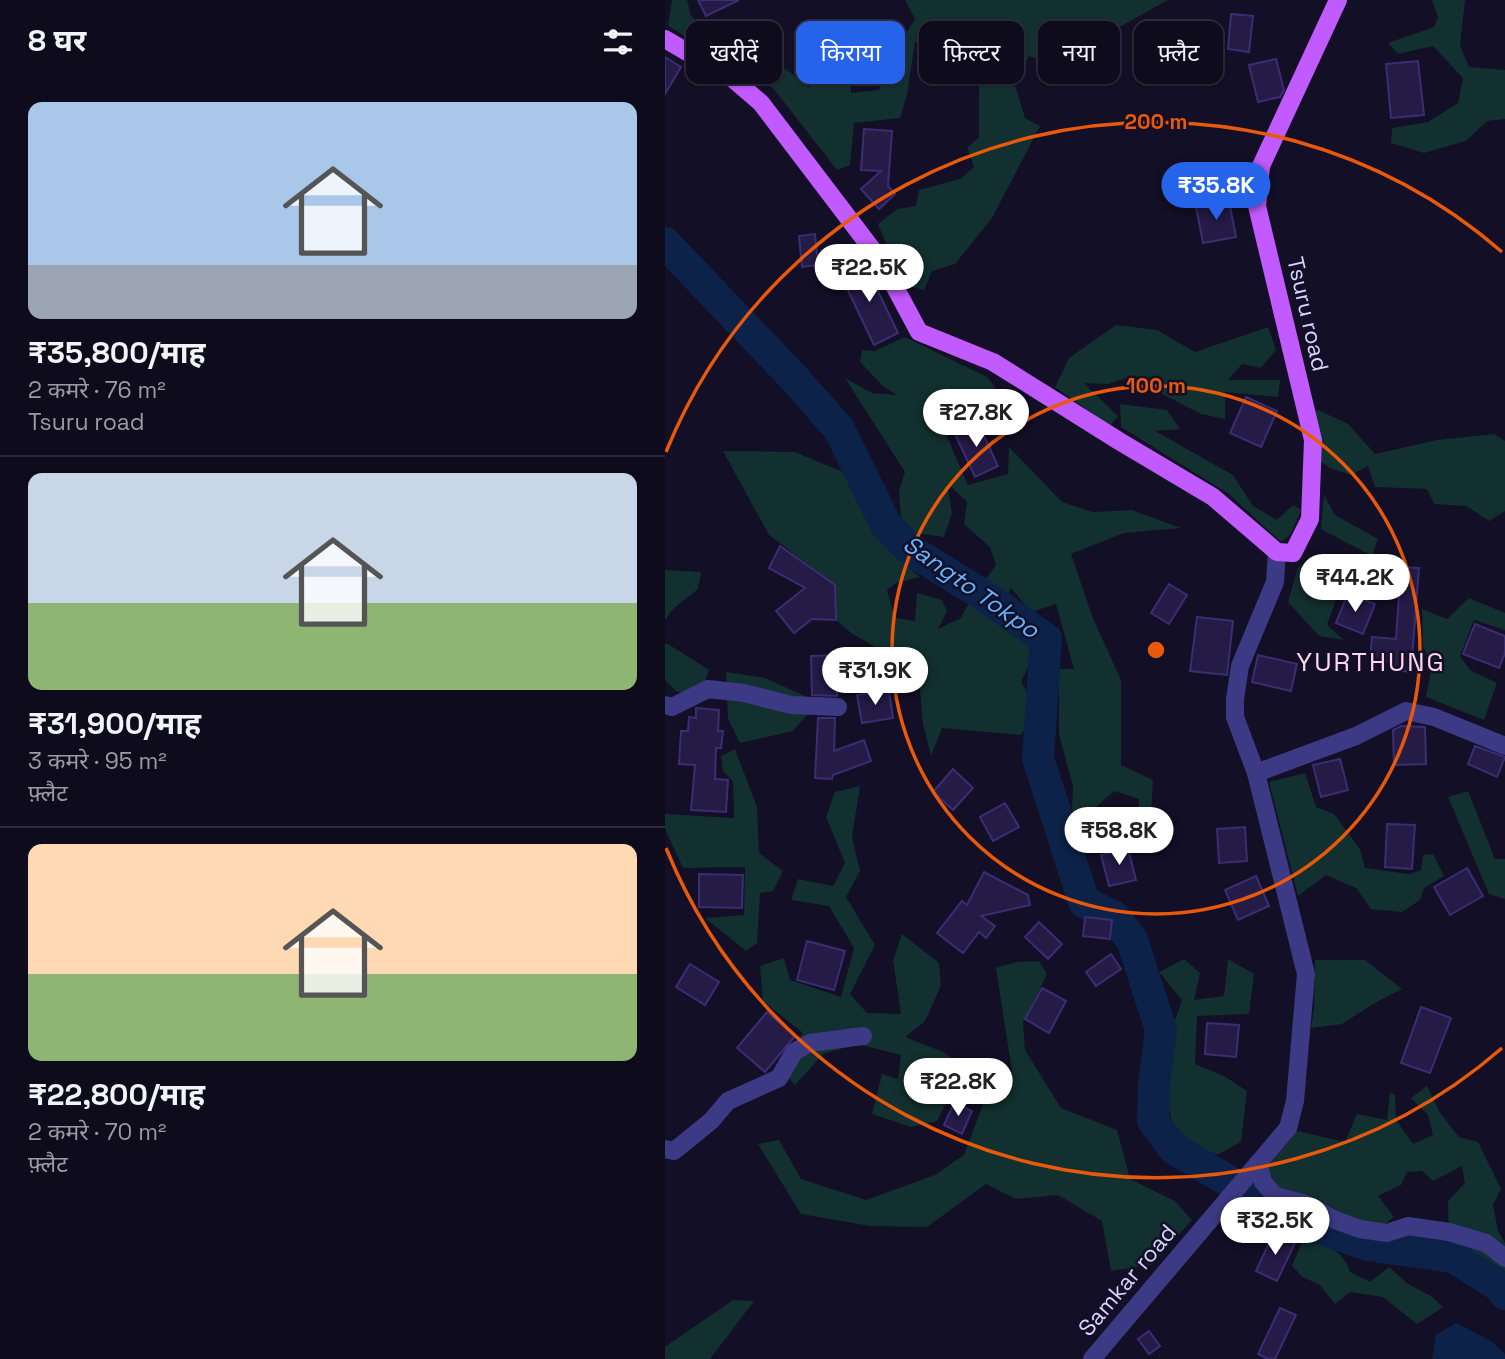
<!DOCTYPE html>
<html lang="hi">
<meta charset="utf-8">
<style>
body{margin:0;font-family:"Space Grotesk","Noto Sans Devanagari",sans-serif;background:#1c1929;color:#f1f3f6;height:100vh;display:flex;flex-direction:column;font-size:26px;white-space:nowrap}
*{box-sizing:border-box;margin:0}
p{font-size:23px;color:#9b9ba3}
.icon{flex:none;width:38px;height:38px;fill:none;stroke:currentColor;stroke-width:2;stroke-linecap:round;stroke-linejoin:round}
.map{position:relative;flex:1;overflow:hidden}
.sheet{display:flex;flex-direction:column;background:#0e0b1c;width:665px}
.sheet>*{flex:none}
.banner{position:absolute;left:21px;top:21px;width:665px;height:63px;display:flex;gap:14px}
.price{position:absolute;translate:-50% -60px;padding:0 16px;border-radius:24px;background:#fff;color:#222;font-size:23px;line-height:46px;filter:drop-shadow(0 2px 4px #0008)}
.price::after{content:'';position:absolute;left:50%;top:42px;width:21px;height:16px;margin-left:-10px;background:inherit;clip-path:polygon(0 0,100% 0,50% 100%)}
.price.active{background:#2563eb;color:#fff}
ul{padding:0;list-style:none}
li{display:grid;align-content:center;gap:14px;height:371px;padding:0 28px}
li+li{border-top:2px solid #2e2b3b}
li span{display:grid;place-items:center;height:217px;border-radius:14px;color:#555}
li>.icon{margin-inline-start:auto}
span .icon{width:126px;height:126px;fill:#fffc;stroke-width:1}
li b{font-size:30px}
h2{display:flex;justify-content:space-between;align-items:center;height:84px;padding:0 28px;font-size:30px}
.pill{padding:0 24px;border-radius:14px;background:#0e0b1c;box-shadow:0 2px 5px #0004,0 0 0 2px #2e2b3b;font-size:24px;line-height:63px}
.pill.active{background:#2563eb;color:#fff}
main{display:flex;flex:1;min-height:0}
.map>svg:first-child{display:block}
.green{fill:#12302f}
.water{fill:#0c2248}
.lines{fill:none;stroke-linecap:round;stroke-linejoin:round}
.river{stroke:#0c2248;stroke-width:32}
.building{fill:#241b47;stroke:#3b2d73;stroke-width:2}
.minor{stroke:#3d3a85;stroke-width:18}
.major{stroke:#c25bff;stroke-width:18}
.ring{fill:none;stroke:#e8590c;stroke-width:3.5}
.labels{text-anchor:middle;stroke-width:5;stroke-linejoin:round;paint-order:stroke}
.street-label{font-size:23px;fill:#d9d4ff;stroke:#130f26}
.water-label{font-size:24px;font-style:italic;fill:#62b6ff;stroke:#130f26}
.quarter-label{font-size:26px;letter-spacing:2px;fill:#ffd6f0;stroke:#130f26}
.centre{fill:#e8590c;stroke:#130f26;stroke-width:3.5}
.ring-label{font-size:21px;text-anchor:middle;font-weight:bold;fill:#e8590c;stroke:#130f26;stroke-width:5;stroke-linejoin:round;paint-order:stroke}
</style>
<main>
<section class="sheet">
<h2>8 घर<svg class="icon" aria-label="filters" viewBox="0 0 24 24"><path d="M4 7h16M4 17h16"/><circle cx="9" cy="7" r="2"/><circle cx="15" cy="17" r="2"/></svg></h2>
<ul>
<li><span style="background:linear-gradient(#a9c7e8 75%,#9aa5b1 0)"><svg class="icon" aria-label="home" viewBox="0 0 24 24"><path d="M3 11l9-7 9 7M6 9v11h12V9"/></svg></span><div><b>₹35,800/माह</b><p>2 कमरे · 76 m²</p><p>Tsuru road</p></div></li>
<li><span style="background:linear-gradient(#c9d6e8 60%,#8fb573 0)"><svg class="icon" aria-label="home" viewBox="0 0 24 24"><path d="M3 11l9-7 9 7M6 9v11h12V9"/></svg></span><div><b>₹31,900/माह</b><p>3 कमरे · 95 m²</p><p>फ़्लैट</p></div></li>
<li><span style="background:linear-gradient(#ffd9b3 60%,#8fb573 0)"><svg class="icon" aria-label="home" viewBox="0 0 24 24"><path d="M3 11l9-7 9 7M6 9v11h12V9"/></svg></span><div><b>₹22,800/माह</b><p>2 कमरे · 70 m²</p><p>फ़्लैट</p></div></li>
</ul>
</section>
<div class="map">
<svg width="840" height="1359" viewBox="0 0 840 1359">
<rect width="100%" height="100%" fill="#130f26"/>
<!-- green -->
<g class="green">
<path d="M7,0h15l4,16 37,32h23l39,24 19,16v-20l42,-3v28l28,-3 18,-42 18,-29 -10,-19h263l-54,30 -6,36 -56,-2 -23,-8 -15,26 11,36 15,8 -48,92 -37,46 -23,7 -8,19 -21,-5 -25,-61 19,-15 19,-3 3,-16 41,-11 14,-12 -7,-20 12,-9v-95l-64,-1 -8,53 -7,23 -46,5 -4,42 -13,5 -64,-82 -105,-62z"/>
<path d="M767,0h33l-5,45 9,22 36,3v49l-18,2 -21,20 -42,12 -33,-10 1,-15 36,-6 30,-19 5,-25 -30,-32 -35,8 -10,-11 46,-16 4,-10z"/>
<path d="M451,325l41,5 38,22 73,-25 8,23 -15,18 -19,-4 -14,16h52l-2,17 -53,-5v27l-24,-5 -72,-37 -21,7 -24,-1 34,33 -8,10 -55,-39 14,-29z"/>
<path d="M240,337l82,40 12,15 12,37 -17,5 -21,-22 -31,13 26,60 40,-11 1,-27 53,55 31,10 39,-2 49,18 -57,5 -53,21 21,62 29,64v85l32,15 -3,56 -13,-4 2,-33 -25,-8 -19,17 -9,34 -15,-9 2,-46 -14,-53v-65h15l-18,-65 -25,8 -20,-24 -4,9 -22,-17 11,-15 -6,-18 -26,-23 3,-22 -20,-19 5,30 -8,24 -27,-4 -16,-15 -2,-28 6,-18 -60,-94 27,15 25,2 -14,-9 -23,-24 2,-12 13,1z"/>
<path d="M455,404l47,6 13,19 -25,2 78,44 20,31 24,14 16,-15 8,5 -10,24 -10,8 -52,-48 -108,-67z"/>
<path d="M651,409l32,15 27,30 62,-14 57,-6 11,7v70l-16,10 -23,-15 -32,-2 -7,-15 -52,-2 -7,-21 -17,9 -21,-7 -11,-8 -7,-39z"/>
<path d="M58,451l72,1 53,22 28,44 12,32 32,27 -24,6 -9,7 8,28 20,3 2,-28 25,7 5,11 -9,18 23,-11 9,-17 48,27 19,21 -16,33 17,26 -17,27 -79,-7 -11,28 -8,-32 -3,-34 -15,-12 -6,-17 -48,-28 -15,-13 -1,-35 -66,-50z"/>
<path d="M659,495l11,20 43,24 -6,17 -51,-27z"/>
<path d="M653,558l37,16 4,9 -18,2 -14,40 17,15 -25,-4 -31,-34 10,-35z"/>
<path d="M0,570l36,2 -3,17 -25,20 -8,11z"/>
<path d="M804,598l36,15v17l-31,-10 -14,36 10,14 27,13 -13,37 -58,-23 6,-32 -9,-19 -1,-37 25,10z"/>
<path d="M0,644h3l41,26 -10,29 -23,-8 -11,-11z"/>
<path d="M61,672l39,6 53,24 -25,29 -53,12 -12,-24z"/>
<path d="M70,749l22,58 2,46 24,18 -10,20 -13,2 -3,50 -11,8 -41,-33 39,-3 1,-48 -62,1 -18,-39v-15l69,4 -1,-36 -10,-11 -2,-15z"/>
<path d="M640,773l11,34 18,7 26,35 5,19 44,6 12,-4 2,-15 10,-1 11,22 -20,12 -4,12 -18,12 -31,-3 -15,-21 -30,-13 -28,21 -29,-114z"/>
<path d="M195,786l-8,51 8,34 -14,26 29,48 -25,49 17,19 34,1 -8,-54 9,-26 37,29 2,22 -13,30 -4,7 -19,15 38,15 50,31 19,-12 -16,-103 20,-6 23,-1 8,13 -24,48 2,28 36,58 56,22 13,49 45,22 17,19 -41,45 -40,6 -9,-50 -44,-26 -42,4 -30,-15 -59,43 -57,-1 -69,-12 -43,-70 21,-4 22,39 65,21 69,-25 29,-20 19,-51 -29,-16 -17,33 -26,6 -39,-13 10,-40 16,5 3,-24 -44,-11 -34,10 -28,31 -18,-21 26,-31 -40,-32 -3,-35 24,-8 6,22 51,17 13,-49 -25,-42 -38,-6 7,-21 35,7 12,-23 -19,-46 9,-25z"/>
<path d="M803,791l27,68h10v40l-16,-5 -41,-97z"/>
<path d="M519,959l16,14 -6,27 30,-4 4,-37 26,15 -5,40 -52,2 -2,48 29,12 23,15 -6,51 -24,13 -42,-19 -10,-48 -1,-37 18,-51 -23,-28z"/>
<path d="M650,960h50l37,29 -29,15 -31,20 -31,4 3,-19z"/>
<path d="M762,1086l13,27 19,24 19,5 23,47 -8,16 5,26 7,12v35l-25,-20 -31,-15 -1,-42 17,-18 -3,-17 -29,15 -11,-10 -15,1 -6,13 -23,11 16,21 -10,8 -95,-19 -24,-36 32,-39 48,11 12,-28 30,6 3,-28 5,3 1,25 17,24 20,-9 -5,-20 -17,-17z"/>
<path d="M639,1237c20,7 40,13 46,35l20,10 19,-15 19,17 23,12 12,11 -26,17 -34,-27 -33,-5 -15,12 -15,-19 -17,-8 -11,-11z"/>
<path d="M68,1300l21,1 -44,58h-45v-12z"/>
</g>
<!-- water -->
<path class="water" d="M791,1323l35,18 14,13v5h-73l4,-24z"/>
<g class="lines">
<!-- river -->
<path class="river" d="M0,243l129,135 45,51 47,96 29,28 71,44 60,42 -8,119 46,144 29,14 19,24 29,90 -7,55 -1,36 21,28 58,34 37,27 98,35 86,12 46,29 6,8"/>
</g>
<!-- building -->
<g class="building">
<path d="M33,0h41l-33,16z"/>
<path d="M566,14l22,2 -4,36 -21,-3z"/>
<path d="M511,21l6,31 -36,8 -7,-31z"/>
<path d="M0,57l16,10 -16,27z"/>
<path d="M611,59l8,31 -4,7 -22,5 -9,-37z"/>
<path d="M753,61l6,54 -33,3 -5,-54z"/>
<path d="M199,129l28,2 -4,55 7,8 -16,15 -18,-20 20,-18 -20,-1z"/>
<path d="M564,201l7,36 -33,6 -7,-36z"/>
<path d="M150,234l3,31 -16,2 -3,-31z"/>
<path d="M200,264l33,69 -24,12 -33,-69z"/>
<path d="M581,397l31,14 -16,36 -31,-14z"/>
<path d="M312,421l21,45 -23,11 -21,-45z"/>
<path d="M115,546l55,39 1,35 -24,-1 -18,14 -18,-22 29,-23 -36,-20z"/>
<path d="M736,567l18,1 -8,104 -18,-2 1,-8 -24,-2 2,-23 24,2z"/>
<path d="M504,584l18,11 -18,29 -18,-11z"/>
<path d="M683,593l27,11 -12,30 -27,-11z"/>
<path d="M532,617l36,4 -6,54 -37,-4z"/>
<path d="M810,624l30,12v17l-6,15 -36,-14z"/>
<path d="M174,655l-2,41 -25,-1 -1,-39z"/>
<path d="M593,655l39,9 -6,27 -39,-9z"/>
<path d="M224,691l4,27 -31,5 -5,-28z"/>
<path d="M31,708l23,2 -1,21h5l-2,17h-5l-1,31 13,1 -2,32 -35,-2 4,-45 -16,-1 2,-33h7l1,-14 7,1z"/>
<path d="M153,718h17l-1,33 30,-11 7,21 -38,14 -1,4 -17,-1z"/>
<path d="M736,726l24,1 1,37 -32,1 -1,-35z"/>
<path d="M810,746l30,11 -8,20 -29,-13z"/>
<path d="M675,759l8,31 -27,7 -8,-32z"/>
<path d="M288,769l20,19 -20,22 -20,-18z"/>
<path d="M340,803l14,24 -26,14 -13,-24z"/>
<path d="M722,824l28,1 -3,44 -27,-2z"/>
<path d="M580,827l2,34 -28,2 -2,-34z"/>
<path d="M463,848l8,32 -27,6 -8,-31z"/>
<path d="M802,868l16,28 -33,19 -16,-28z"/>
<path d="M319,872l44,23 2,10 -49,11 14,10 -9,12 -7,-6 -16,21 -26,-20 25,-32 5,4z"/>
<path d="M34,874l44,1 -1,33 -43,-1z"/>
<path d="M591,876l13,30 -31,14 -13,-30z"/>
<path d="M420,917l27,3 -2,19 -27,-3z"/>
<path d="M374,922l23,22 -14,15 -23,-22z"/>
<path d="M142,941l38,10 -11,39 -37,-10z"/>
<path d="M446,954l10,15 -25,17 -10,-14z"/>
<path d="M25,964l29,18 -14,23 -29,-18z"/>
<path d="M377,988l24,13 -17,32 -24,-14z"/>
<path d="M756,1007l30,11 -21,55 -29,-10z"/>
<path d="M102,1012l28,24 -30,36 -28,-24z"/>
<path d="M542,1023l32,2 -3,32 -31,-3z"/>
<path d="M289,1103l18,8 -10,23 -18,-9z"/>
<path d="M609,1232l21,11 -18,38 -21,-10z"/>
<path d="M615,1308l16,7 -21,44h-7l-10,-5z"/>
<path d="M484,1331l11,15 -11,8 -11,-15z"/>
</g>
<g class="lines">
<!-- minor -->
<g class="minor">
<path d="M0,705l7,2 36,-18 36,4 47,12 47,2"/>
<path d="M591,773l100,-37 50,-25 28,6 71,29"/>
<path d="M0,1149l9,2 37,-30 17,-20 51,-23 15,-26 16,-9 53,-7"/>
<path d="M593,1163l5,19 12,14 28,7 32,17 25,9 27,4 21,-7 41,6 37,11 19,15"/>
<path d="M427,1359l196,-231 7,-27 11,-127 -50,-201 -21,-56v-18l5,-33 35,-84 2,-30"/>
</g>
<!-- major -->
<path class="major" d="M0,39l68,40 28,24 120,158 38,71 74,30 126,79 94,56 64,55 16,1 17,-34 3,-79 -56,-234 4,-40 77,-166"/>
</g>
<!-- distance rings -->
<g class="ring">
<circle cx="491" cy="650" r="264"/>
<path d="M837 1048A528 528 0 0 1 1 848M1 452A528 528 0 0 1 837 252"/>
</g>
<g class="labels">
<!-- street labels -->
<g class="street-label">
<text transform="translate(643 314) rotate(77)" y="8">Tsuru road</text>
<text transform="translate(462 1280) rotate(-50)" y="8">Samkar road</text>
</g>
<!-- water labels -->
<g class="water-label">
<text transform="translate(306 587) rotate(35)" y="8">Sangto Tokpo</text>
</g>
<!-- quarter labels -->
<g class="quarter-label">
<text x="706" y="671">YURTHUNG</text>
</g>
</g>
<circle cx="491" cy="650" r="10" class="centre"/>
<g class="ring-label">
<text x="491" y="129">200 m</text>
<text x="491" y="393">100 m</text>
</g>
</svg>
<b class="price active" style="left:551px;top:222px">₹35.8K</b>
<b class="price" style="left:204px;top:304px">₹22.5K</b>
<b class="price" style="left:311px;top:449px">₹27.8K</b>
<b class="price" style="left:690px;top:614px">₹44.2K</b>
<b class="price" style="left:210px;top:707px">₹31.9K</b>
<b class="price" style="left:454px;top:867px">₹58.8K</b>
<b class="price" style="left:293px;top:1118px">₹22.8K</b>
<b class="price" style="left:610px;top:1257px">₹32.5K</b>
<div class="banner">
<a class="pill">खरीदें</a>
<a class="pill active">किराया</a>
<a class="pill">फ़िल्टर</a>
<a class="pill">नया</a>
<a class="pill">फ़्लैट</a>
</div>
</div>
</main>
